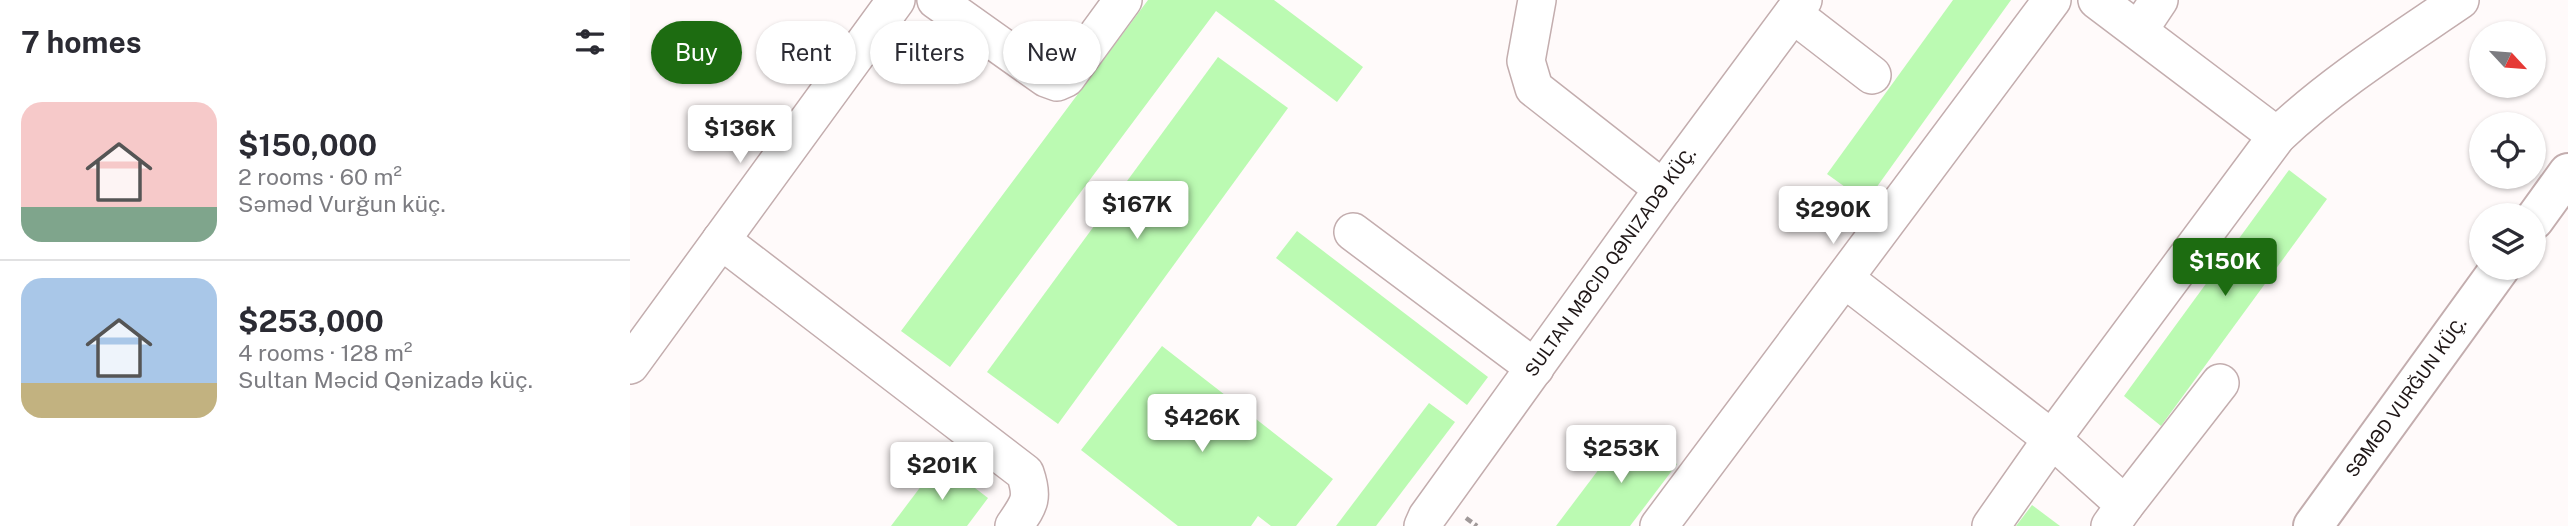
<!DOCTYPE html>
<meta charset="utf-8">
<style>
body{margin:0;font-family:"Public Sans",sans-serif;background:#f2f2f3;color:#2b2b33;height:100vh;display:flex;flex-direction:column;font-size:26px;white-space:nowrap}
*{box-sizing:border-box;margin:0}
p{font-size:23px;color:#7c7c81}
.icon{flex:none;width:38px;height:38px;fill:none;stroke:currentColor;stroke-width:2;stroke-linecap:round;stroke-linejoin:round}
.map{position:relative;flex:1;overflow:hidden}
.sheet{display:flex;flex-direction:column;background:#fff;width:630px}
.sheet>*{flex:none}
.guide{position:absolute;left:21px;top:21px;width:665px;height:63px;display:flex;gap:14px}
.needle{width:46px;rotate:116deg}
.buttons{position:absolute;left:1839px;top:21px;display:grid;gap:14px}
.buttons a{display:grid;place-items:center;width:77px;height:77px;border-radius:50%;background:#fff;box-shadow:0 2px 5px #0004;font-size:35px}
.price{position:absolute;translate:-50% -60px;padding:0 16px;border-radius:7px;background:#fff;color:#222;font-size:23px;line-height:46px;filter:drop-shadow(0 2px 4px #0008)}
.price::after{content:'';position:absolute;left:50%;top:42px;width:21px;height:16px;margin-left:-10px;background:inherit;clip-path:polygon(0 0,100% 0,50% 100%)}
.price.on{background:#1d6c11;color:#fff}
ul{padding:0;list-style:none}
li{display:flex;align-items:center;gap:21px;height:175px;padding:0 21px}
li+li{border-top:2px solid #e1e1e2}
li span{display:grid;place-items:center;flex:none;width:196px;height:140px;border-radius:21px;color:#555}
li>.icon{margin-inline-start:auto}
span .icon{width:84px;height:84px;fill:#fffc;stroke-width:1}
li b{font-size:30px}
h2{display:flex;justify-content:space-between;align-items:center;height:84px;padding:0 21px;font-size:30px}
.tag{padding:0 24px;border-radius:32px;background:#fff;box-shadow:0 2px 5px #0004;font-size:24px;line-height:63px}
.tag.on{background:#1d6c11;color:#fff}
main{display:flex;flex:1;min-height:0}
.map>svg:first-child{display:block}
.building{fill:#bbfab2}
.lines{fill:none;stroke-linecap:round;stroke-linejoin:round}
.minor-casing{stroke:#c3adae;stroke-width:40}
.major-casing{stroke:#c3adae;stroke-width:42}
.path{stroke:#a09999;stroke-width:4.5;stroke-dasharray:7 3.5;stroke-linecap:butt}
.minor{stroke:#fff;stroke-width:37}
.major{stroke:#fff;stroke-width:38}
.labels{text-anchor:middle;stroke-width:7;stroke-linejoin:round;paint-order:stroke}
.street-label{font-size:18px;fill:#1f1717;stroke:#fff}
</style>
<main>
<section class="sheet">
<h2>7 homes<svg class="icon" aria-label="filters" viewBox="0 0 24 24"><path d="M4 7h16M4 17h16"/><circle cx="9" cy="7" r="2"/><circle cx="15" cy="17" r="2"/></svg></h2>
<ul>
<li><span style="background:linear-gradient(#f6c9c9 75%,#7fa58c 0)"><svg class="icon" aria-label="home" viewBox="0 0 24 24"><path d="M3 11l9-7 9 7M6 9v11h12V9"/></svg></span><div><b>$150,000</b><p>2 rooms · 60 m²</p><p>Səməd Vurğun küç.</p></div></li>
<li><span style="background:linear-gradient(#a9c7e8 75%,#c2b280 0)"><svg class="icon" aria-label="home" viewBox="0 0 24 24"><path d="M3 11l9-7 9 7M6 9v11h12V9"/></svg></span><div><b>$253,000</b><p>4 rooms · 128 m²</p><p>Sultan Məcid Qənizadə küç.</p></div></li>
</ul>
</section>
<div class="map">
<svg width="1938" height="526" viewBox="0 0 1938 526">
<rect width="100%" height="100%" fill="#fffafa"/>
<!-- building -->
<g class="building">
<path d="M518,0h126l89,67 -26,35 -121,-91 -266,356 -49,-36z"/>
<path d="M1323,0h58l-145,202 -39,-28z"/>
<path d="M588,57l70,51 -230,316 -71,-52z"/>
<path d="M1659,170l38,29 -166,227 -37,-30z"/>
<path d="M667,231l191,146 -21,28 -191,-147z"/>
<path d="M532,346l171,133 -37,47h-25l-13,-10 -7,10h-73l-97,-76z"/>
<path d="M799,403l26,19 -79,104h-40z"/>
<path d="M1000,428l47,36 -47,62h-74z"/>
<path d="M310,461l48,37 -21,28h-76z"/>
<path d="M1402,505l28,21h-44z"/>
</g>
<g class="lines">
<defs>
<g id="minor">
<path d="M306,0l110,78 11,4 9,-4 57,-78"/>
<path d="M907,0l-11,61 8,27 129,101"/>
<path d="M1467,0l180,136"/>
<path d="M1163,14l79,61"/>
<path d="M1509,30l20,-30"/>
<path d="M723,232l182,136"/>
<path d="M91,240l304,233c9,26 4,31 -11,53"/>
<path d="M1215,279l207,160 73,66 -15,21"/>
<path d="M0,365l266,-365"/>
<path d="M1495,505l95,-122"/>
<path id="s1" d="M793,526l4,-9 236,-328 140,-189"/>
<path d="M1029,526l393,-526"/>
<path d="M1361,526l61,-87 225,-303c56,-53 120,-93 183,-136"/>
</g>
<g id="major">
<path d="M1904,220l34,-47"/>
<path id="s2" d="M1683,526l187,-258"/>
</g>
</defs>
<!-- minor casing -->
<use href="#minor" class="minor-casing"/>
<!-- major casing -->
<use href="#major" class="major-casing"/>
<!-- path -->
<path class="path" d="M836,518l11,8"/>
<!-- minor -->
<use href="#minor" class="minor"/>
<!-- major -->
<use href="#major" class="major"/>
</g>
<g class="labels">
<!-- street labels -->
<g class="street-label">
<text dy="6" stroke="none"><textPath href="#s1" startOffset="324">SULTAN MƏCID QƏNIZADƏ KÜÇ.</textPath></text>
<text dy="6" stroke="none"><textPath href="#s2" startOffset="159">SƏMƏD VURĞUN KÜÇ.</textPath></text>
</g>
</g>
</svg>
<div class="buttons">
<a><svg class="needle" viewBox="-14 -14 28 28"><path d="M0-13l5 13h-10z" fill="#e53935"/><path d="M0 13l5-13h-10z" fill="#7c7c81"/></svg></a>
<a><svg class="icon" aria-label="locate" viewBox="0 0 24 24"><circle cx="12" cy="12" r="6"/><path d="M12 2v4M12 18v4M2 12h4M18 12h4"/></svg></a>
<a><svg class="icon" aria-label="layers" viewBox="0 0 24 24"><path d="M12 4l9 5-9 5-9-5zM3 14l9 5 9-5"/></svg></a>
</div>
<b class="price" style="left:110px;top:165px">$136K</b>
<b class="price" style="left:507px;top:241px">$167K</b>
<b class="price" style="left:1203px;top:246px">$290K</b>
<b class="price on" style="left:1595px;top:298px">$150K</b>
<b class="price" style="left:572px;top:454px">$426K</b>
<b class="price" style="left:991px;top:485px">$253K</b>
<b class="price" style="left:312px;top:502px">$201K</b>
<div class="guide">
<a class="tag on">Buy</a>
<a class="tag">Rent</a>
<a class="tag">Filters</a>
<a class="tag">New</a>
</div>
</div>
</main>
